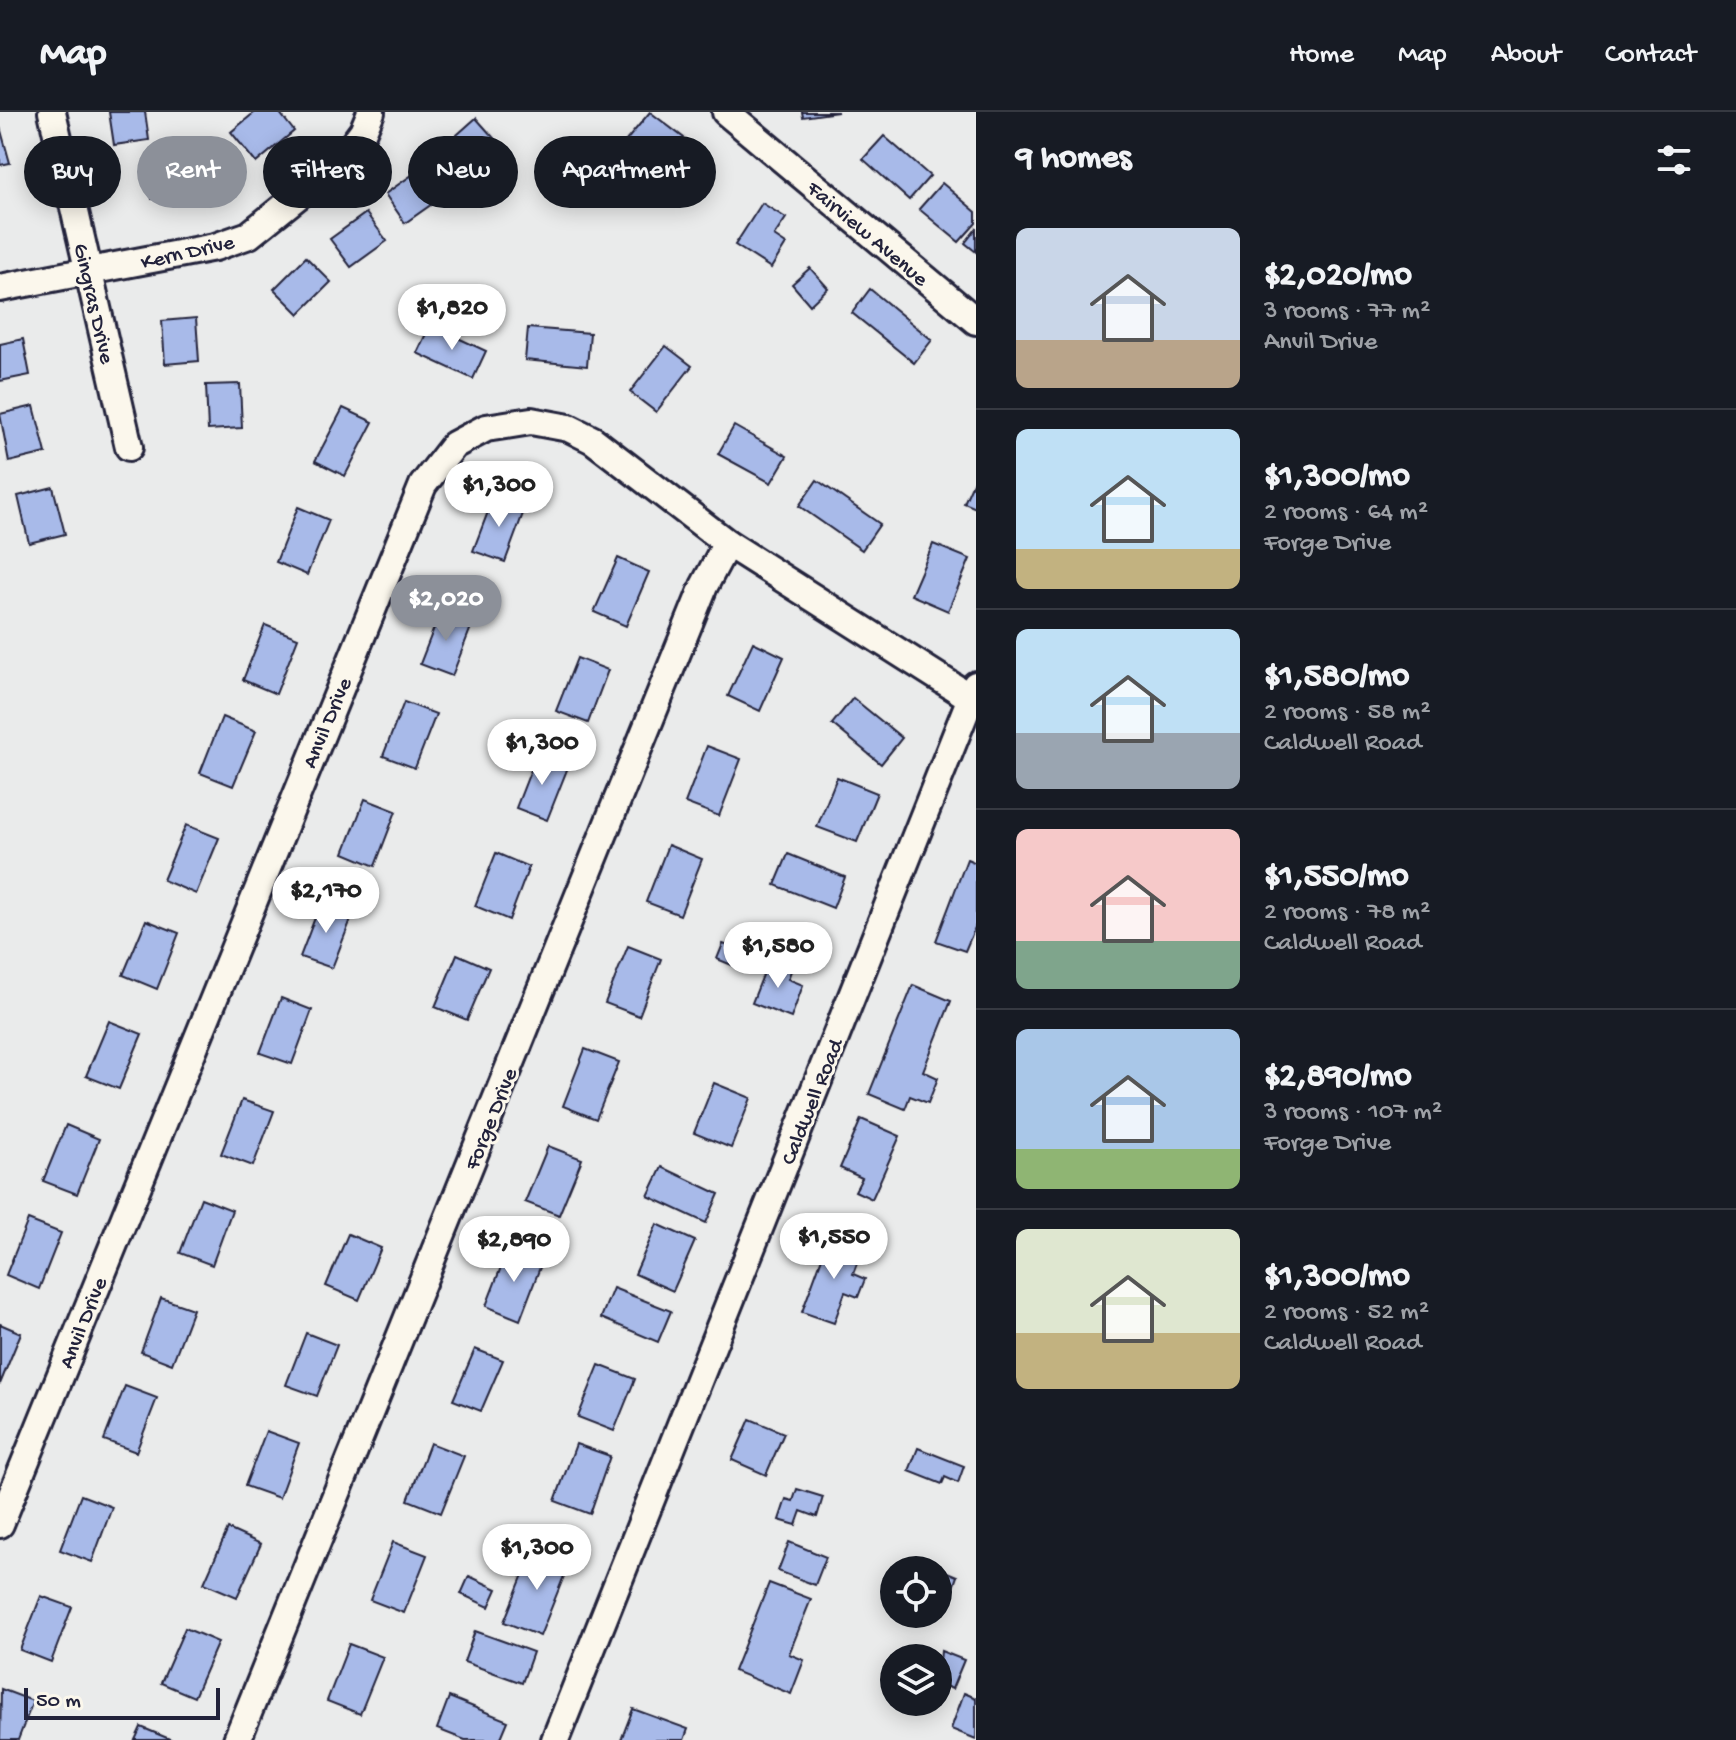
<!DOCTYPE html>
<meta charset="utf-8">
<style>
body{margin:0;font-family:"Gochi Hand",sans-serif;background:#242831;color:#f1f3f6;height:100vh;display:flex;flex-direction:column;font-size:30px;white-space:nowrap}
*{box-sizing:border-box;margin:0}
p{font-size:26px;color:#9ea1a6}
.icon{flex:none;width:44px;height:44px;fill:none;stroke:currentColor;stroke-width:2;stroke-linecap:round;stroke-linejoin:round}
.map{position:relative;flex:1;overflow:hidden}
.drawer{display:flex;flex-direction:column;background:#171b24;width:760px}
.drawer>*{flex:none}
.top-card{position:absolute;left:24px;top:24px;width:760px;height:72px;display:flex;gap:16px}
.controls{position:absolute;left:880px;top:1444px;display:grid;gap:16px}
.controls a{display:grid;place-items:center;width:72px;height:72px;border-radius:50%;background:#171b24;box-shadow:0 4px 20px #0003;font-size:40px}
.scale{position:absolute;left:24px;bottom:20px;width:196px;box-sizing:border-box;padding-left:8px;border:4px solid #22223b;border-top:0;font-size:22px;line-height:28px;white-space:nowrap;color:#22223b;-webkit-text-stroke:6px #fbf7ec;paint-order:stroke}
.price{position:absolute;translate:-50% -68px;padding:0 18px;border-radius:28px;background:#fff;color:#222;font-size:26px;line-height:52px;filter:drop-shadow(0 2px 4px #0008)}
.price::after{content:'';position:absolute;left:50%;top:48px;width:24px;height:18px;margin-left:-12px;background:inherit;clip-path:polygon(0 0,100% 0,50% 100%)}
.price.active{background:#8c9099;color:#fff}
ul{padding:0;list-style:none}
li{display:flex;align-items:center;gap:24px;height:200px;padding:0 40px}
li+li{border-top:2px solid #363941}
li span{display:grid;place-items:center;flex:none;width:224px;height:160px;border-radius:12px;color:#555}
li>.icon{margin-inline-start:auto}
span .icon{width:96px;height:96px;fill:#fffc;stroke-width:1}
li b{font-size:34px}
h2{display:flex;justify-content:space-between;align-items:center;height:96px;padding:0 40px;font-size:34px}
.tag{padding:0 28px;border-radius:36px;background:#171b24;box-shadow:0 4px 20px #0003;font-size:28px;line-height:72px}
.tag.active{background:#8c9099;color:#fff}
header{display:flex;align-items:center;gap:48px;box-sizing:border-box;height:112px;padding:0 40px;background:#171b24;border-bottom:2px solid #363941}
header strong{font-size:38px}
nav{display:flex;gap:44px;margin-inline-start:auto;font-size:28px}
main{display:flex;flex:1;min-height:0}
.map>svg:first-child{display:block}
.building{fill:#a8bae9;stroke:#22223b;stroke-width:2}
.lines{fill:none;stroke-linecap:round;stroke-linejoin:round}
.minor-casing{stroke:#22223b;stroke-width:32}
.minor{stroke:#fbf7ec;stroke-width:26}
.labels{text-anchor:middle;stroke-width:6;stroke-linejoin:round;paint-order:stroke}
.street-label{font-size:22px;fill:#22223b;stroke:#fbf7ec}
</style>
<header>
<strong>Map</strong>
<nav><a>Home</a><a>Map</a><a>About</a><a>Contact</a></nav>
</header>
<main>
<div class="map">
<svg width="976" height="1628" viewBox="0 0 976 1628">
<rect width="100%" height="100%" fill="#eaebeb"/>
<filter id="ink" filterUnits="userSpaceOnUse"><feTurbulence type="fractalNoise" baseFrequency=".0125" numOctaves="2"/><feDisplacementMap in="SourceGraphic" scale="16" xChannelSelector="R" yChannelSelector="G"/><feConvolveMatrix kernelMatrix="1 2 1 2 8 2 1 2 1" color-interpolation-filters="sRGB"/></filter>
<g filter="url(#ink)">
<!-- building -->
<g class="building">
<path d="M109,0h36l4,28 -35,5z"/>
<path d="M255,0h24l15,19 -38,32 -25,-31z"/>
<path d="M650,0l34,26 -36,43 -33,-27z"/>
<path d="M802,0h36l-35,5z"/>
<path d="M476,6l24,27 -35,32 -25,-27z"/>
<path d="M0,15l10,36 -10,2z"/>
<path d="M884,24l46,40 -21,24 -46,-41z"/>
<path d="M197,44l5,37 -50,6 -5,-36z"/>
<path d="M422,56l20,29 -37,26 -20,-29z"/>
<path d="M942,71l34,29v11l-17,19 -40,-33z"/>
<path d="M762,91l24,15 -12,18 12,8 -15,24 -36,-23z"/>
<path d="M366,101l21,28 -36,26 -21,-28z"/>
<path d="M976,117v23l-11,-9z"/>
<path d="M306,145l25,25 -32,32 -25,-25z"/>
<path d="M810,156l18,20 -18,17 -18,-21z"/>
<path d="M870,177l62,51 -18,23 -62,-50z"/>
<path d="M196,206l3,43 -34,3 -3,-43z"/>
<path d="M430,213l56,26 -13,28 -56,-26z"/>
<path d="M528,216l62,5 -3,33 -62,-6z"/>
<path d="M23,227l7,36 -30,6v-37z"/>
<path d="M666,234l26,20 -36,46 -26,-20z"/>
<path d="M240,272l2,44 -34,2 -2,-45z"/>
<path d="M34,294l12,47 -37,9 -9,-48z"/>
<path d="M343,296l30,14 -28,54 -30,-15z"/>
<path d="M734,314l53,30 -16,27 -53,-29z"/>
<path d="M976,364v32l-12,-5z"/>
<path d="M817,368l63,44 -18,26 -63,-44z"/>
<path d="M53,375l12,47 -36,9 -11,-47z"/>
<path d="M494,384l31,12 -20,54 -32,-11z"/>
<path d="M298,395l31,13 -22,55 -31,-13z"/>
<path d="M933,432l37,15 -22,52 -37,-16z"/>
<path d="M618,446l31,14 -23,54 -32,-14z"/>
<path d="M441,498l32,12 -21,54 -32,-12z"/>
<path d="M265,513l33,13 -22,56 -33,-14z"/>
<path d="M753,530l31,15 -24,54 -32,-15z"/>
<path d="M577,546l31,12 -20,53 -32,-12z"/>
<path d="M853,586l49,40 -21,26 -49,-40z"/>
<path d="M404,590l32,12 -21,54 -32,-12z"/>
<path d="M222,605l34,14 -23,55 -33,-13z"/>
<path d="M707,634l34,13 -22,57 -34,-13z"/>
<path d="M537,642l31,13 -21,53 -31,-12z"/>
<path d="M837,665l40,16 -20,49 -40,-15z"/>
<path d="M365,687l31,12 -21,55 -31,-13z"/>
<path d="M186,713l33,13 -23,56 -33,-14z"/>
<path d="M668,733l34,14 -22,56 -34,-13z"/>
<path d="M496,741l33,14 -20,53 -34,-14z"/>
<path d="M788,742l57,23 -12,31 -58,-23z"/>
<path d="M967,747l9,4v62l-11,26 -29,-10z"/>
<path d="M321,790l32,12 -21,54 -32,-11z"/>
<path d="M146,808l33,13 -22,56 -34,-14z"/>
<path d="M723,832l17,6 -6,16 -17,-7z"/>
<path d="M628,834l33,13 -22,57 -34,-13z"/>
<path d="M457,842l32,14 -22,52 -32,-13z"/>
<path d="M769,848l23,8 -4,11 15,6 -12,33 -39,-15z"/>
<path d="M913,873l38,16 -28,70 15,7 -10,25 -18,-7 -5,13 -36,-15z"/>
<path d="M281,886l31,12 -20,54 -32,-11z"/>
<path d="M109,909l33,13 -23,55 -33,-13z"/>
<path d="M585,937l34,13 -23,57 -33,-13z"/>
<path d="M714,971l37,15 -20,50 -37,-15z"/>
<path d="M242,988l32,11 -21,55 -32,-12z"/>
<path d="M861,1007l39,17 -28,63 -17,-8 7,-13 -22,-10z"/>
<path d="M66,1013l33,14 -22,55 -34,-13z"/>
<path d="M548,1034l34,13 -23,56 -34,-13z"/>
<path d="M662,1055l57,27 -13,29 -58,-27z"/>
<path d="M201,1086l31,12 -20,55 -32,-12z"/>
<path d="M28,1108l33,13 -22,56 -33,-14z"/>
<path d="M657,1112l38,17 -22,50 -38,-17z"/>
<path d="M348,1122l33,14 -22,52 -33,-14z"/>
<path d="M829,1126l33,12 -9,24 12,5 -7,18 -13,-5 -11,31 -32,-11z"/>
<path d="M508,1137l34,13 -22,58 -34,-14z"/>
<path d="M613,1176l58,23 -13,31 -57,-24z"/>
<path d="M161,1186l32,11 -21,55 -31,-12z"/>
<path d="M0,1212l21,9 -21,51z"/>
<path d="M306,1221l31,12 -20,51 -31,-11z"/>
<path d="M475,1237l28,11 -22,51 -28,-11z"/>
<path d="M599,1253l36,14 -21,52 -36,-14z"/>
<path d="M125,1274l32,12 -21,54 -32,-12z"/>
<path d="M750,1307l34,14 -18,42 -34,-15z"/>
<path d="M266,1319l33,12 -20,55 -34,-12z"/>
<path d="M430,1331l34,13 -23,57 -33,-13z"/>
<path d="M576,1332l34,12 -20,58 -35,-13z"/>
<path d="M918,1336l46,18 -6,17 -13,-6 -3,7 -33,-13z"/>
<path d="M797,1377l26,8 -6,20 -16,-6 -5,14 -17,-5 7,-21 7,2z"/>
<path d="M81,1383l31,12 -20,55 -32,-12z"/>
<path d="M228,1417l33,15 -24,53 -33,-14z"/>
<path d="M393,1430l34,13 -23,58 -34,-13z"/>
<path d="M789,1430l37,15 -11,28 -37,-14z"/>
<path d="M534,1435l36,14 -30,75 -36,-14z"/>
<path d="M947,1460l10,4 -8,23 -11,-5z"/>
<path d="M469,1464l28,13 -8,18 -28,-13z"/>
<path d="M769,1471l42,16 -22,55 15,6 -13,34 -57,-23z"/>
<path d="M41,1484l31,11 -21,55 -31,-12z"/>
<path d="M185,1516l33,14 -24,55 -33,-14z"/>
<path d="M475,1519l58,21 -11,31 -58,-21z"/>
<path d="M349,1532l34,13 -23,57 -33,-13z"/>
<path d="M941,1539l23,9 -12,29 -14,-6z"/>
<path d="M1,1577l32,12 -15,39h-18z"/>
<path d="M964,1581l12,5v41l-25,-10z"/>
<path d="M449,1585l59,24 -8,19h-35l-28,-11z"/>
<path d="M633,1597l55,20 -4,11h-63z"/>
<path d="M141,1615l31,13h-37z"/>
</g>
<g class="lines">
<defs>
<g id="minor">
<path d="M52,0l77,335"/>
<path d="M726,0l250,209"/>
<path d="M0,176l215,-41 34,-12 91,-73 23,-31 8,-19"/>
<path d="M0,1412l423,-1039 31,-40 32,-17 45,-7 38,7 24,12 134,103 244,155"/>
<path d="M237,1628l467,-1154 23,-43"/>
<path d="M555,1628l421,-1055"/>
</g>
</defs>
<!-- minor casing -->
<use href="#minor" class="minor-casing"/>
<!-- minor -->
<use href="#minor" class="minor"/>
</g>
</g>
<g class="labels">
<!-- street labels -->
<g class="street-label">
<text transform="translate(869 120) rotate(40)" y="8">Fairview Avenue</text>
<text transform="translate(187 138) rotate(-13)" y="8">Kern Drive</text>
<text transform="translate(96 191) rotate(77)" y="8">Gingras Drive</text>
<text transform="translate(325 610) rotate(-67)" y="8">Anvil Drive</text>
<text transform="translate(810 989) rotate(-68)" y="8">Caldwell Road</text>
<text transform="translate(489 1006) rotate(-68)" y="8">Forge Drive</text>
<text transform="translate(81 1210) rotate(-68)" y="8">Anvil Drive</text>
</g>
</g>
</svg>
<div class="controls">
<a><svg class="icon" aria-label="locate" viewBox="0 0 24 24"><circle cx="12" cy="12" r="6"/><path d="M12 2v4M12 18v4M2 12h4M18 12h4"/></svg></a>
<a><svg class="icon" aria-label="layers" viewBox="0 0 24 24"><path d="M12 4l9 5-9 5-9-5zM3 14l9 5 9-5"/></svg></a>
</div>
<div class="scale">50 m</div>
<b class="price" style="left:452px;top:240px">$1,820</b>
<b class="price" style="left:499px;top:417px">$1,300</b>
<b class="price active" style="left:446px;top:531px">$2,020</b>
<b class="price" style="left:542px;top:675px">$1,300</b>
<b class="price" style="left:326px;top:823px">$2,170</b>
<b class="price" style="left:778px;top:878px">$1,580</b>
<b class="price" style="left:834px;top:1169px">$1,550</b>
<b class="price" style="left:514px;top:1172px">$2,890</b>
<b class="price" style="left:537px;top:1480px">$1,300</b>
<div class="top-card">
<a class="tag">Buy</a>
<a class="tag active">Rent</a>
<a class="tag">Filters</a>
<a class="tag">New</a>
<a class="tag">Apartment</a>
</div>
</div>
<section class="drawer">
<h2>9 homes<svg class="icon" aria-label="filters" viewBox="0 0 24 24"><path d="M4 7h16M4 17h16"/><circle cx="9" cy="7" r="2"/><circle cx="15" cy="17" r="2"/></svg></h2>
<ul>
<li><span style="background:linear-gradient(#c9d6e8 70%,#b9a48a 0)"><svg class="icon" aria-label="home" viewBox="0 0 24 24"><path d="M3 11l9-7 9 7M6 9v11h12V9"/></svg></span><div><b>$2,020/mo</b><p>3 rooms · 77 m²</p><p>Anvil Drive</p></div></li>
<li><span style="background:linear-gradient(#bfe0f5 75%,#c2b280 0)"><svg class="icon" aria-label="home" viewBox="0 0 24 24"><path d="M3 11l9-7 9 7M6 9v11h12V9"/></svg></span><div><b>$1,300/mo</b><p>2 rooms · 64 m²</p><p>Forge Drive</p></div></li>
<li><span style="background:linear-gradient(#bfe0f5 65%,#9aa5b1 0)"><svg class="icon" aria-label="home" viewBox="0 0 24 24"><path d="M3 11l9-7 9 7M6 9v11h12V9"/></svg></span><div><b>$1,580/mo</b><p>2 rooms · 58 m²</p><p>Caldwell Road</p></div></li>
<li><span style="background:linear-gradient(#f6c9c9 70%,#7fa58c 0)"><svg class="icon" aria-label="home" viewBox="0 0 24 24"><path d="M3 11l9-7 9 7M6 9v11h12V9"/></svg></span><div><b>$1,550/mo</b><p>2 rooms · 78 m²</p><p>Caldwell Road</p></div></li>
<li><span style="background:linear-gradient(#a9c7e8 75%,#8fb573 0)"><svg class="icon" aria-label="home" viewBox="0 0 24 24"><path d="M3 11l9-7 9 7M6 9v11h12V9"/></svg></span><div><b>$2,890/mo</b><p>3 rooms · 107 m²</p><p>Forge Drive</p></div></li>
<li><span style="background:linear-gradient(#dfe7d0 65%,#c2b280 0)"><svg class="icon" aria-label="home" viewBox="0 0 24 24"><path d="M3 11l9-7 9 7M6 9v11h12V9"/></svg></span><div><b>$1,300/mo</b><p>2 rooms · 52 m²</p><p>Caldwell Road</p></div></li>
</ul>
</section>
</main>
